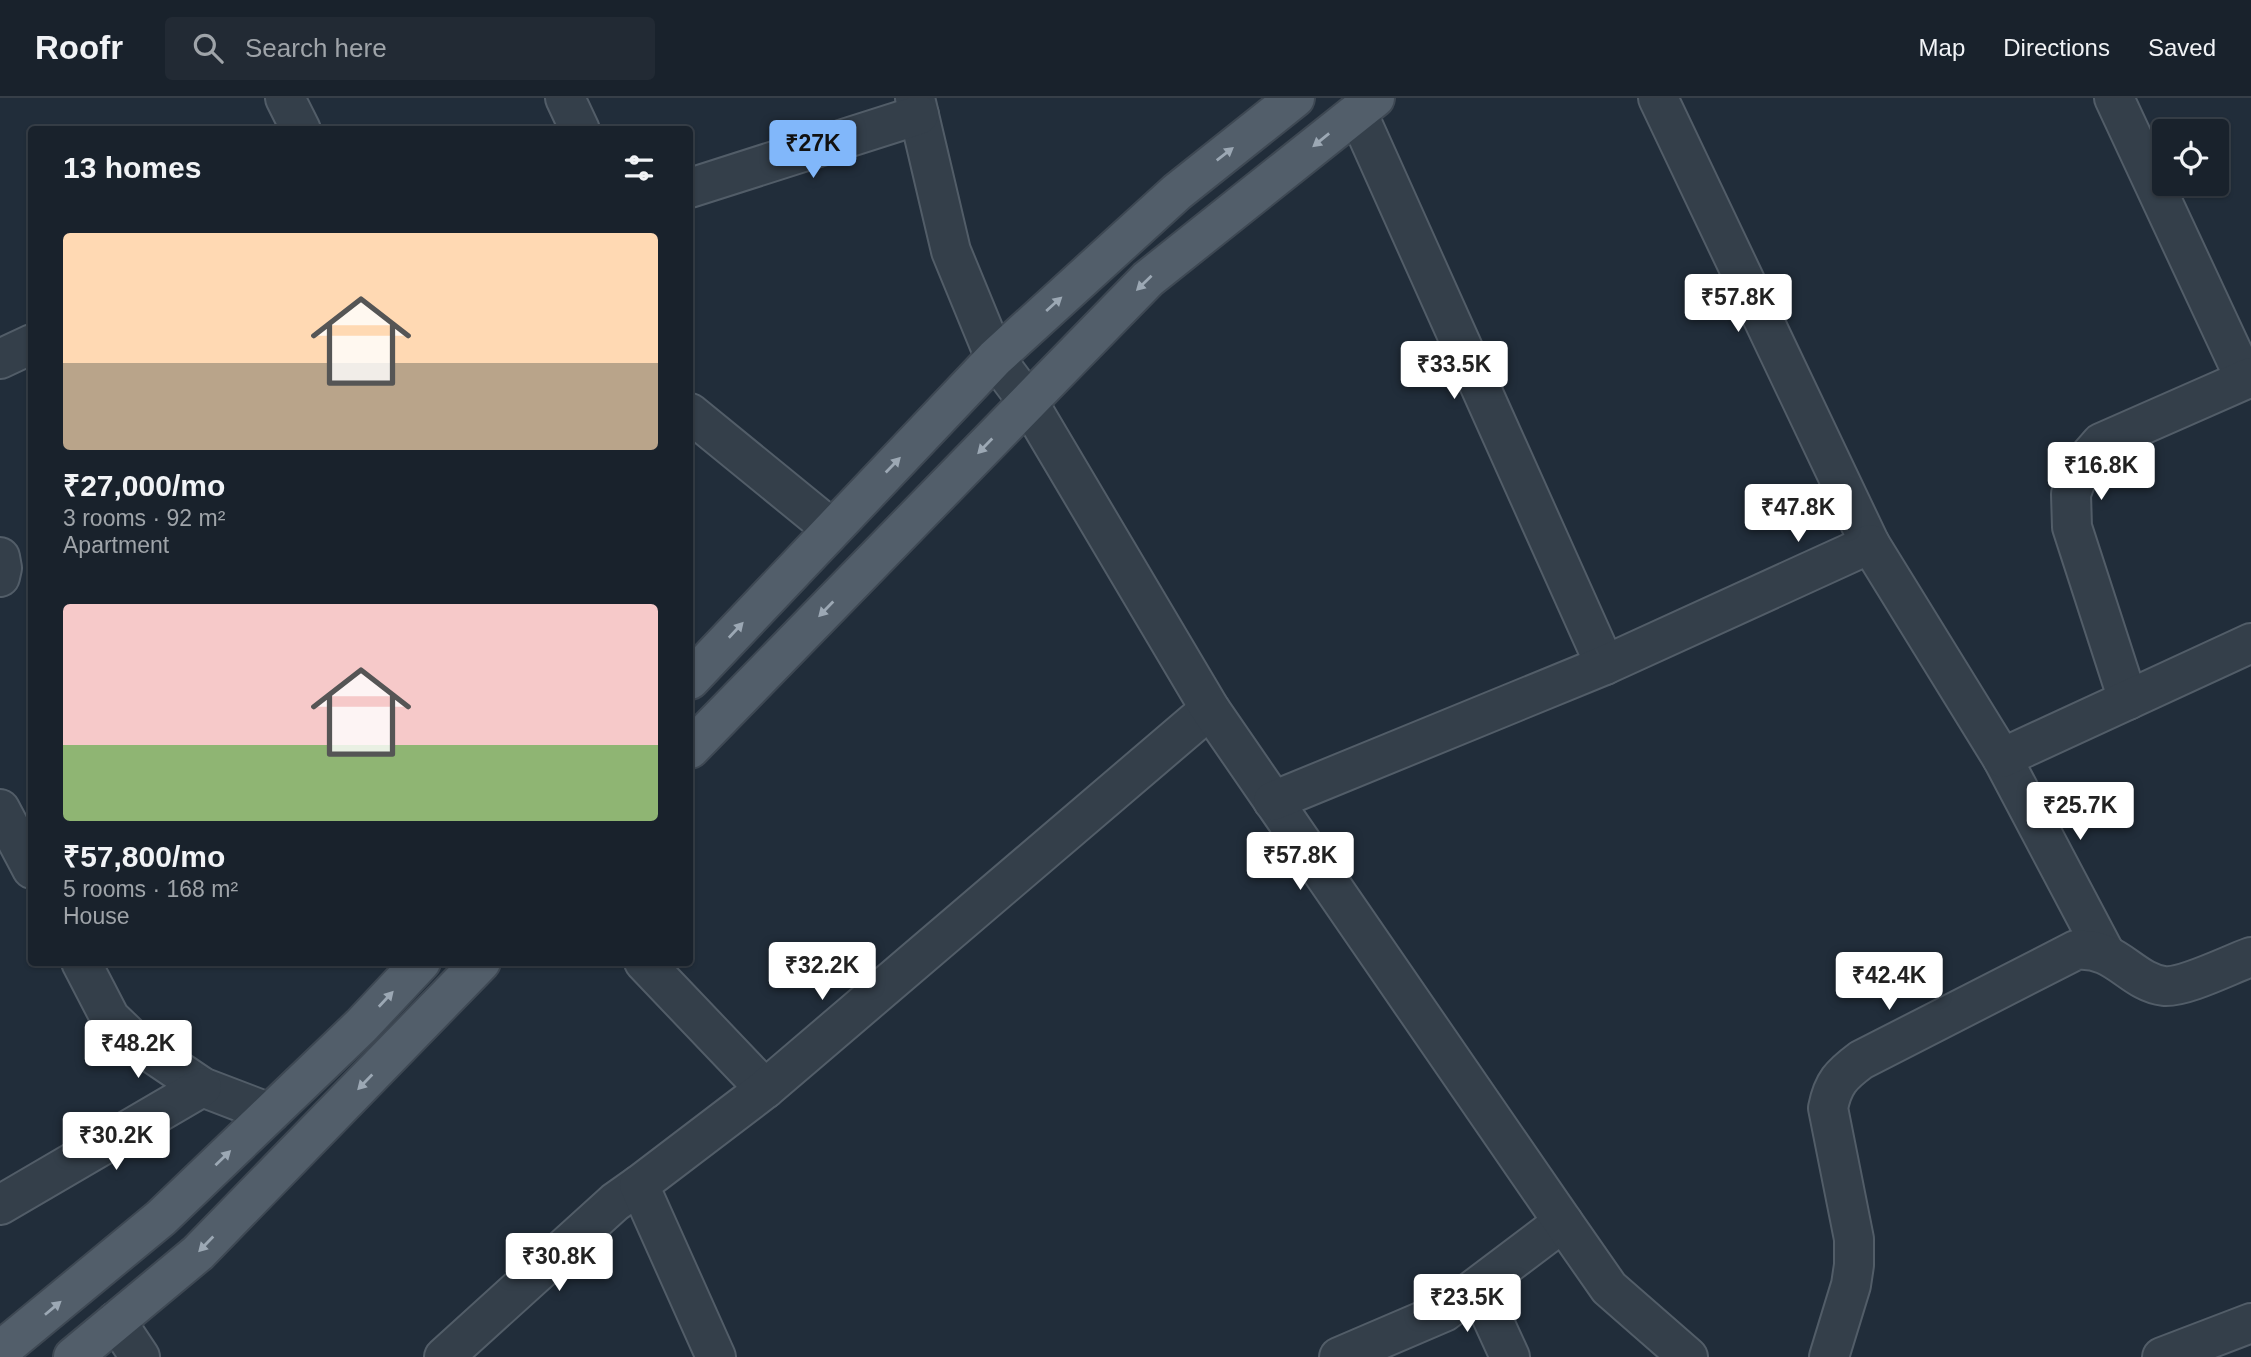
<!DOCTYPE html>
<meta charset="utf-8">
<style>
body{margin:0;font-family:Helvetica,sans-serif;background:#222a34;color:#f1f3f6;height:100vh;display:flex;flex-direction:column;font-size:26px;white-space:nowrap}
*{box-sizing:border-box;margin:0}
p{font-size:23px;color:#9fa4a9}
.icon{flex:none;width:38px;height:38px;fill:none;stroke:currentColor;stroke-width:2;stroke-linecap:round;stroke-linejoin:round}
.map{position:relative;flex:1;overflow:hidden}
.side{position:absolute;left:28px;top:28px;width:665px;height:840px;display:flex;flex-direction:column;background:#19222c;border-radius:7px;box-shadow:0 2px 5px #0004,0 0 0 2px #373f48}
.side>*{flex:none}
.controls{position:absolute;left:2152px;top:21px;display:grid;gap:14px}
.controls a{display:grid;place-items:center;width:77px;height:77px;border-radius:7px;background:#19222c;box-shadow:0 2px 5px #0004,0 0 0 2px #373f48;font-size:35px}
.price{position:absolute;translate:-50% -60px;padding:0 16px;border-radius:7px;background:#fff;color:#222;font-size:23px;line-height:46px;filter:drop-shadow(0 2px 4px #0008)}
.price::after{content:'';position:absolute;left:50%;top:42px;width:21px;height:16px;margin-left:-10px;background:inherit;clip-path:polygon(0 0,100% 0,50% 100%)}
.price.active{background:#81b7fa;color:#111}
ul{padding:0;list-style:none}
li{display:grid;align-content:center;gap:14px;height:371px;padding:0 35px}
li span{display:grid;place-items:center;height:217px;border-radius:7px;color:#555}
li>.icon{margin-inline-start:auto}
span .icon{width:126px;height:126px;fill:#fffc;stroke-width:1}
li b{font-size:30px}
h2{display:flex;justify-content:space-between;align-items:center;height:84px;padding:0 35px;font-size:30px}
header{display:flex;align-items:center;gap:42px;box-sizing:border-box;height:98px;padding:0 35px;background:#19222c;border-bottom:2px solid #373f48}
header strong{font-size:33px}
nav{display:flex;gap:38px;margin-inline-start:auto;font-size:24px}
.search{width:490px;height:63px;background:#222a34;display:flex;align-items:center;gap:18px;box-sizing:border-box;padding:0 24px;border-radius:7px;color:#9fa4a9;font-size:26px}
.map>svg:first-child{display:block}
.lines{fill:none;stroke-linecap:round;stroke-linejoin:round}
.minor-casing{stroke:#525d68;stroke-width:42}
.tertiary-casing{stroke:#525d68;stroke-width:42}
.primary-casing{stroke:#3e4853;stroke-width:42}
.minor{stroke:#343f4a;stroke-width:38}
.tertiary{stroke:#343f4a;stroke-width:38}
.primary{stroke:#525e6a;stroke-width:38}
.oneway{fill:#9ca8b4}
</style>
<header>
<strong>Roofr</strong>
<div class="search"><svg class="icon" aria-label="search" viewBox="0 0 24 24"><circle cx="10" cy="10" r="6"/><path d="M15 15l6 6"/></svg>Search here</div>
<nav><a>Map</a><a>Directions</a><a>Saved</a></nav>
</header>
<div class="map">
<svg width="2251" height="1259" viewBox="0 0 2251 1259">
<rect width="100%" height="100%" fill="#212d3a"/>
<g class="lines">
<defs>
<g id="minor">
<path d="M285,0l16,32"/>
<path d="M565,0l15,32"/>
<path d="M915,0l36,153 44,107"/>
<path d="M1658,0l212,446"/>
<path d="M2114,0l131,281"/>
<path d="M1357,14l248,553"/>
<path d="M690,90l229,-73"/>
<path d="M0,261l32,-15"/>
<path d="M690,315l142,116"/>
<path d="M0,459l2,11 -2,9"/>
<path d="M2128,602l-56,-173 -1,-33 10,-28 20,-23 150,-66"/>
<path d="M2002,660l103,195"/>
<path d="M0,711l32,60"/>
<path d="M81,864l29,56 24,23 68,46 68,26"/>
<path d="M644,864l121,127"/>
<path d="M0,1107l202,-118"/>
<path d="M1478,1189l32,70"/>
<path d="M116,1223l24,36"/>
<path d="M444,1259l171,-155 24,-17"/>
<path d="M716,1259l-77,-172 126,-96 445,-380"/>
<path d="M1339,1259l105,-45 119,-90"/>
<path d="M1829,1259l22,-72 3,-20v-26l-26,-131c5,-25 13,-33 33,-48l215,-110c40,-4 55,32 88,36 20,2 67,-22 87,-29"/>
<path d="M2162,1259l89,-34"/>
</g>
<g id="tertiary">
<path d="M995,260l33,44 182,307 353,513 46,66 79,69"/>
<path d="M1273,703l332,-136 265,-121 132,214 249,-115"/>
</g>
<g id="primary">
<path d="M690,582l305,-322 182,-166 118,-94"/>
<path d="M690,651l458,-470 227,-181"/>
<path d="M0,1253l161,-133 200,-192 60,-64"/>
<path d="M73,1259l125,-104 283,-291"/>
</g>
</defs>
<!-- minor casing -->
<use href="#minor" class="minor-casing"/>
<!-- tertiary casing -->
<use href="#tertiary" class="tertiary-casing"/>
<!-- primary casing -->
<use href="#primary" class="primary-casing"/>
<!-- minor -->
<use href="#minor" class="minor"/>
<!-- tertiary -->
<use href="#tertiary" class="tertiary"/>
<!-- primary -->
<use href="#primary" class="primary"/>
</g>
<!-- one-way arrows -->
<defs><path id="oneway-solid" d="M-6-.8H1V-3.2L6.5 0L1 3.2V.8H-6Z" transform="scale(1.75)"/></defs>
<g class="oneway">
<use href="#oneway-solid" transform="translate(1321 42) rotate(141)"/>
<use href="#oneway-solid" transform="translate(1225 56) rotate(-38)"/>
<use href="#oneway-solid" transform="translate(1144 185) rotate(136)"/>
<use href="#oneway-solid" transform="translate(1054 206) rotate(-42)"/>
<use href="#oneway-solid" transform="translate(985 348) rotate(134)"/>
<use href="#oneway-solid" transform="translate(893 367) rotate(-46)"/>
<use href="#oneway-solid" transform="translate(826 511) rotate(134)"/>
<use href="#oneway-solid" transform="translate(736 532) rotate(-47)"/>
<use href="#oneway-solid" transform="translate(386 901) rotate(-47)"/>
<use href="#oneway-solid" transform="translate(365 984) rotate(134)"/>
<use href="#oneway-solid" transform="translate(223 1060) rotate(-44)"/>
<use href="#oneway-solid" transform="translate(206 1146) rotate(134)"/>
<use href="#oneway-solid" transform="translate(53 1210) rotate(-40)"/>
</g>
</svg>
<div class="controls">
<a><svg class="icon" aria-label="locate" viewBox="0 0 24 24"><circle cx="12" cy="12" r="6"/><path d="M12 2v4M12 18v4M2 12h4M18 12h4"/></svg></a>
</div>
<b class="price active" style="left:813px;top:82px">₹27K</b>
<b class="price" style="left:1738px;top:236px">₹57.8K</b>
<b class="price" style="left:1454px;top:303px">₹33.5K</b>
<b class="price" style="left:2101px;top:404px">₹16.8K</b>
<b class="price" style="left:1798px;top:446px">₹47.8K</b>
<b class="price" style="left:2080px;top:744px">₹25.7K</b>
<b class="price" style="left:1300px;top:794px">₹57.8K</b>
<b class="price" style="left:822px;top:904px">₹32.2K</b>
<b class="price" style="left:1889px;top:914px">₹42.4K</b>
<b class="price" style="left:138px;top:982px">₹48.2K</b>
<b class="price" style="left:116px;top:1074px">₹30.2K</b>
<b class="price" style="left:559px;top:1195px">₹30.8K</b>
<b class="price" style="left:1467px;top:1236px">₹23.5K</b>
<section class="side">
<h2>13 homes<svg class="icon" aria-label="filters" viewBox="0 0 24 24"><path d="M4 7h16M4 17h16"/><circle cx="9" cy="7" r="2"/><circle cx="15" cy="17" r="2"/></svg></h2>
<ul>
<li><span style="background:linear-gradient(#ffd9b3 60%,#b9a48a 0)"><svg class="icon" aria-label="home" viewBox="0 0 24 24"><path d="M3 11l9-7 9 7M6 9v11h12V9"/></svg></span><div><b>₹27,000/mo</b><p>3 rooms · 92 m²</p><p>Apartment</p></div></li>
<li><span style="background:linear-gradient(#f6c9c9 65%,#8fb573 0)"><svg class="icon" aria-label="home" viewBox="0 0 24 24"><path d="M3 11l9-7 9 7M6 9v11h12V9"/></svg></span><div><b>₹57,800/mo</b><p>5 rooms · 168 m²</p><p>House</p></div></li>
</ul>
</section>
</div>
